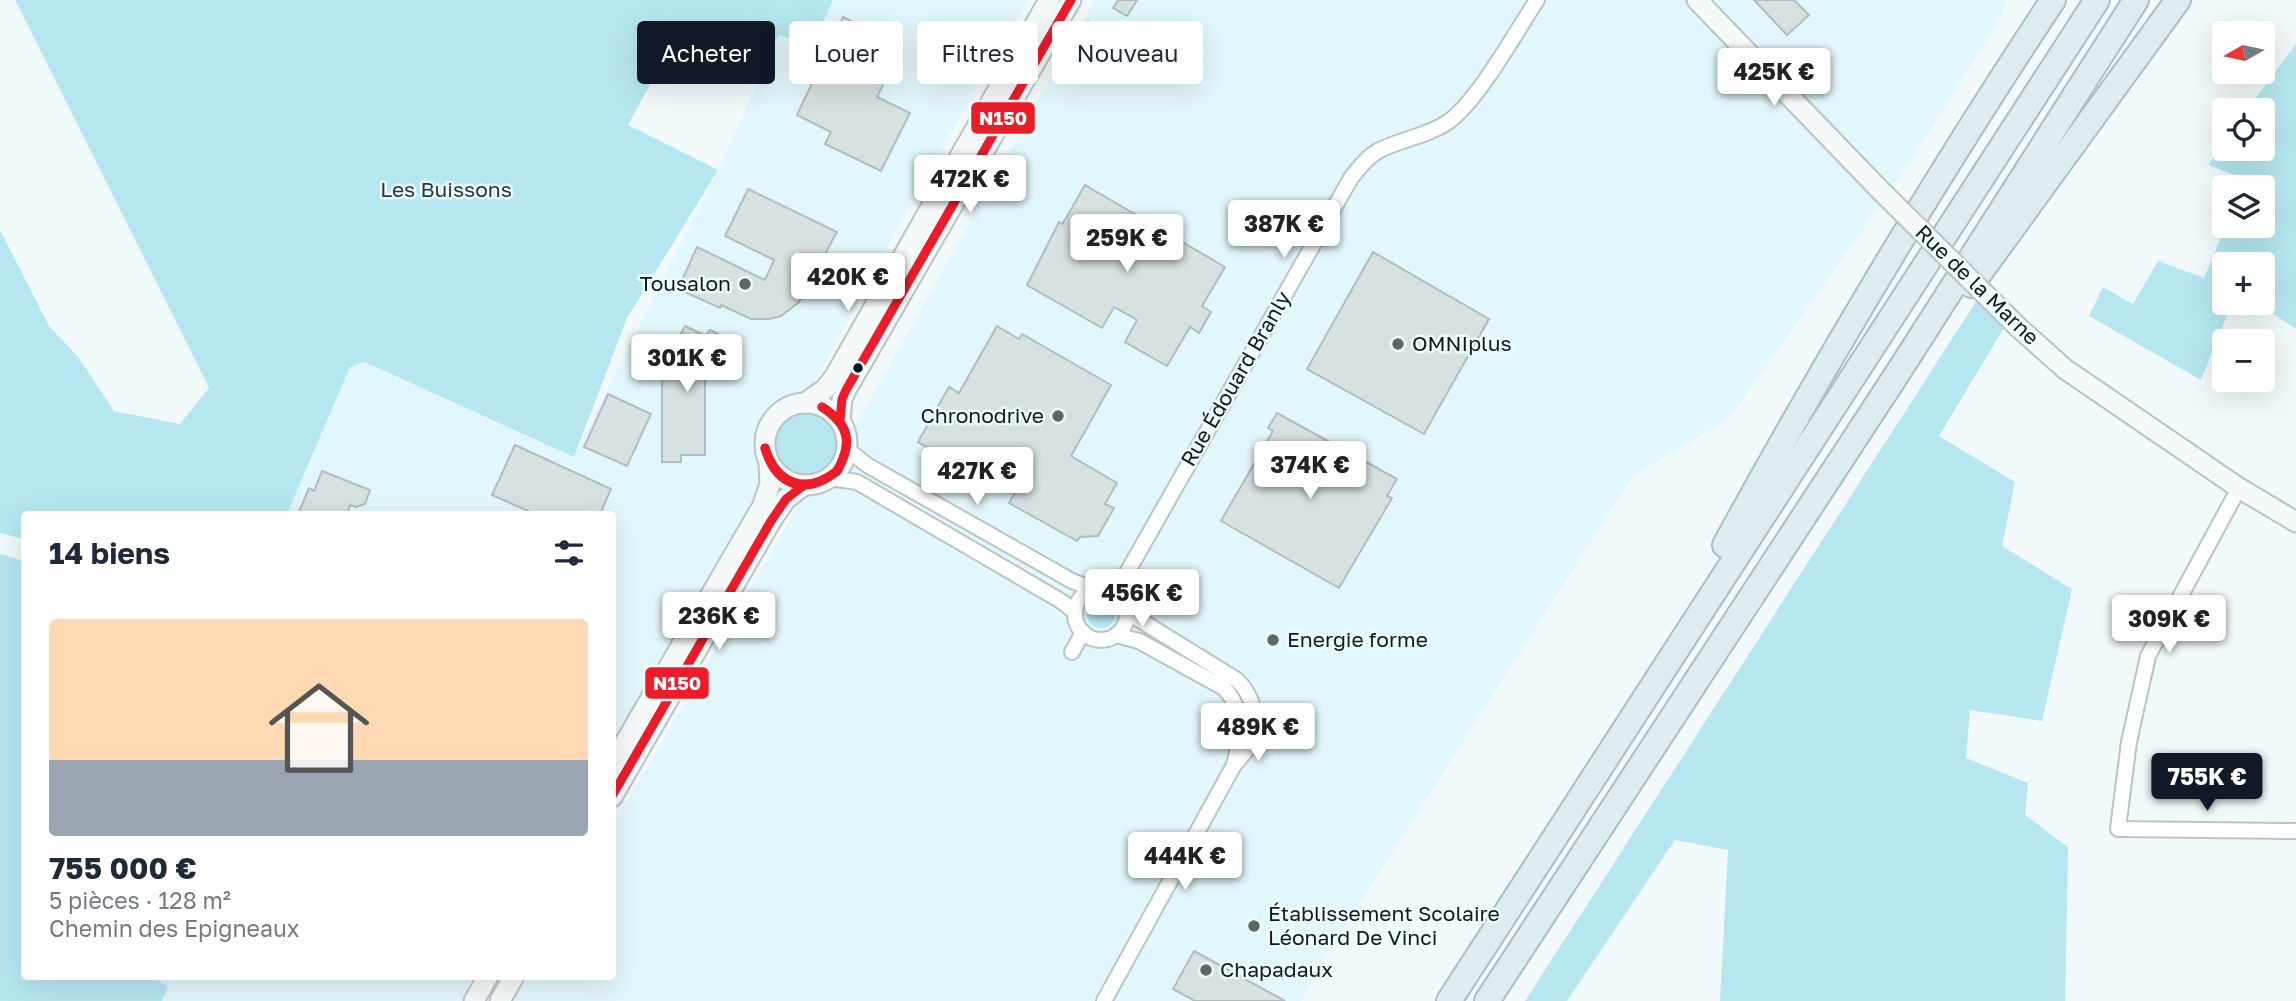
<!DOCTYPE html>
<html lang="fr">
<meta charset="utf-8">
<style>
body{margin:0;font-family:"Golos Text",sans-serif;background:#f6f6f7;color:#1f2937;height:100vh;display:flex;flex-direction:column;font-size:26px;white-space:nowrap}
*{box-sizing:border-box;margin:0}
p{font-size:23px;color:#747a83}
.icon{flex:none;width:38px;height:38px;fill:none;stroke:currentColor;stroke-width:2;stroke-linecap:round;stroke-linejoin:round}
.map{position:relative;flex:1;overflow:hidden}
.sheet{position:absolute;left:21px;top:511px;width:595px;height:469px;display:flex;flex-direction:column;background:#fff;border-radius:7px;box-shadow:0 7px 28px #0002}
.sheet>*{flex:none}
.hud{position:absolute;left:637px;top:21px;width:665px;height:63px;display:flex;gap:14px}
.needle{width:46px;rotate:261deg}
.fabs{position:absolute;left:2212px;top:21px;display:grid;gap:14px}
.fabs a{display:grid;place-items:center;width:63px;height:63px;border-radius:7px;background:#fff;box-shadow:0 7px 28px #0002;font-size:35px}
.price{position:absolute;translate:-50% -60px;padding:0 16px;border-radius:7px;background:#fff;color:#222;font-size:23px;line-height:46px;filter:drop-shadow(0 2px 4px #0008)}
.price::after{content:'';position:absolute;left:50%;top:42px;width:21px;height:16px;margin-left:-10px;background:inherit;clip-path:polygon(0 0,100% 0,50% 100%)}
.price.selected{background:#111827;color:#fff}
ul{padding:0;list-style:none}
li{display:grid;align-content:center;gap:14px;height:371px;padding:0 28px}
li span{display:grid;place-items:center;height:217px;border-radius:7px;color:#555}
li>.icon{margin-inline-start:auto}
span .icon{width:126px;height:126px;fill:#fffc;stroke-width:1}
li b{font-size:30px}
h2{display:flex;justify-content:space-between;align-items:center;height:84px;padding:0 28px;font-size:30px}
.chip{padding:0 24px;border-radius:7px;background:#fff;box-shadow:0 7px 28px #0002;font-size:24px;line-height:63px}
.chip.selected{background:#111827;color:#fff}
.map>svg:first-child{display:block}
.built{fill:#e2f7fc}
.green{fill:#b6e7f0}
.building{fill:#d8e1e2;stroke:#b2bbbd;stroke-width:2}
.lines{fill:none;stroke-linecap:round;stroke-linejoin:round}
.street-casing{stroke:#bac4c5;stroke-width:18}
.secondary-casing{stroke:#bac4c5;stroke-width:23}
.highway-casing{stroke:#acbcc0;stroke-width:28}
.street{stroke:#fdfefe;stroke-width:14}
.secondary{stroke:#f5f9f9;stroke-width:19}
.highway{stroke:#dfecef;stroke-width:24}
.secondary-bridge-casing{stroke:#bac4c5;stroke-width:23;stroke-linecap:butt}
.secondary-bridge{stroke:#f5f9f9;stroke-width:19}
.bus-1-casing{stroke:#effcfe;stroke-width:14}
.bus-1{stroke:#ed1c29;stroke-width:9}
.poi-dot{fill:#5d6769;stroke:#effcfe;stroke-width:2.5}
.bus-dot{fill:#0d191b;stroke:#effcfe;stroke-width:2.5}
.labels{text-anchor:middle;stroke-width:5;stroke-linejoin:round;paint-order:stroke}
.park-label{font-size:21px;fill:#1f363b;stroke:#effcfe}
.poi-label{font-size:21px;fill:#0d191b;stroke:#effcfe;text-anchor:start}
.street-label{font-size:21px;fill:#0d191b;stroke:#effcfe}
.line-badge{stroke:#effcfe;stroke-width:2.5}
.badge-label{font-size:19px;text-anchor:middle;font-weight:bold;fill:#fff}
</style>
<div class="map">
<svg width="2296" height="1001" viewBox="0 0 2296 1001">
<rect width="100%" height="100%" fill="#f2f9fa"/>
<!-- built -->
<g class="built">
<path d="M833,0h195l-109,187 -108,202 -42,17 -15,29 8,37 -4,24 -145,250 -1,-232h-325l63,-147 15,-5 209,94 144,-286 62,-135 32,12z"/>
<path d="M1095,0h911l-4,16 -92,147 -181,256 -96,57 -294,460 -38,65h-789l14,-24 86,-1 1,-149 191,-332 28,-9 15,-15 9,-27 -1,-18z"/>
<path d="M108,977h369l-14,24h-373z"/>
</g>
<!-- green -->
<g class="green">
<path d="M15,0h818l-21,47 -32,-12 -37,49 -80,-23 -35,64 90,45 -91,148 -53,139 -209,-95 -15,5 -63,147h-263v25l-24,-6v-303l49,96 30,32 35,53 66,13 29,-36z"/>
<path d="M2296,44v285l-39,-26h6v-39h-39v39h8l-31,77 -112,-64 14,-29 30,17 25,-43 46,17 22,-52h37v-39h-21l3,-8 -37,-14 16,-23v7h39v-39h-16z"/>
<path d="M1981,294l27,27 -69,115 76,46 -13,64 70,43 -30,132 -72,-11 -4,48 62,25 -3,32 43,32 -3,154h-345l8,-151 -53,-10 -108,161h-42z"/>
<circle cx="805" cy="444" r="33"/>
<path d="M0,554l24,7v415l130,1 14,10 -6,14h-162z"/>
<circle cx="1101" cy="614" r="14"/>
</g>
<!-- building -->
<g class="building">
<path d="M1118,0h19l-10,16 -14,-8z"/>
<path d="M1754,0h40l15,15 -22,20z"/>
<path d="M843,17l59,28 -25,52 33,16 -29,58 -56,-27 6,-12 -34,-17z"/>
<path d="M1088,21l19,11 -9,17 8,4 -16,27 -28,-16z"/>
<path d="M1085,185l140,82 -23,39 9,6 -12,21 -9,-6 -23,39 -42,-24 12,-22 -23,-13 -12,21 -75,-43 32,-63 3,2 4,-6z"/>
<path d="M748,189l89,43 -38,70 -18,14 -12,3h-18l-30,-14 -1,3 -42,-19 19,-42 68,33 9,-20 -49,-24z"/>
<path d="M1373,252l116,67 -65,115 -117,-65z"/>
<path d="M685,326l21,10 4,-6 16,8 -21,43v74h-24v7h-19v-92z"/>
<path d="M997,326l22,13 3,-5 89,51 -40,71 46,27 -12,21 9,4 -16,28 -18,1 -3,4 -68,-38 10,-17 -16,-10 7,-11 -22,-15 -14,24 -56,-32 31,-55 10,6z"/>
<path d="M608,394l43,20 -24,52 -43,-19z"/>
<path d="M1277,413l120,66 -10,17 5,2 -53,90 -118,-67 52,-90 -5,-3z"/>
<path d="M515,445l96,44 -11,25h-65l-43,-19z"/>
<path d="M322,471l48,19 -5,14 -9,3 -6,-2 -3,9h-49l11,-26 5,3z"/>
<path d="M1194,951l91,50h-90l-22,-12z"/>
</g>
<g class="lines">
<defs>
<g id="street">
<path d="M847,449l20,16 205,116 21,8"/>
<path d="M830,478l27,4 204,119 14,11"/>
<path d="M2239,488l-91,168 -19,86 -11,87 178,2"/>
<circle cx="1101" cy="614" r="26"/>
<path d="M1116,592l235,-414c8,-10 16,-21 27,-27 22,-12 48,-14 70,-29 29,-20 68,-90 89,-122"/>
<path d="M1116,635l23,6 85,47c21,22 17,49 10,77 6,-7 14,-15 17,-23 10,-20 1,-48 -14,-62l-110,-68"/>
<path d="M1072,652l11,-20"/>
<path d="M1104,1001l130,-236"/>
</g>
<g id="secondary">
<path d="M1697,0l182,189"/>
<path d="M2018,327l47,42 174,119 57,34"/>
<circle cx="806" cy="444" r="41"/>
<path d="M805,403l20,-14 10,-13 214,-376"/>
<path d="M840,421l2,-22 4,-9 225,-390"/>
<path d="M612,765l151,-260 7,-21 -1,-20"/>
<path d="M612,797l159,-276 15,-22 17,-13"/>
<path d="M474,1001l14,-25"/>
<path d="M500,1001l14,-25"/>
</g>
<g id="highway">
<path d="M1971,285l207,-285"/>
<path d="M1725,545c102,-186 211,-368 328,-545"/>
<path d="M1449,1001l648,-1001"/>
<path d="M1487,1001l414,-633 235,-368"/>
</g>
</defs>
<!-- street casing -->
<use href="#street" class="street-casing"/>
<!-- secondary casing -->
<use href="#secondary" class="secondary-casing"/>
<!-- highway casing -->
<use href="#highway" class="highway-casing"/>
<!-- street -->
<use href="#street" class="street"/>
<!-- secondary -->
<use href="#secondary" class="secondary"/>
<!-- highway -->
<use href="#highway" class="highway"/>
<defs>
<path id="secondary-bridge" d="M1879,189l139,138"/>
</defs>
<!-- secondary-bridge casing -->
<use href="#secondary-bridge" class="secondary-bridge-casing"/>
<!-- secondary-bridge -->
<use href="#secondary-bridge" class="secondary-bridge"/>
<defs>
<g id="bus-1">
<path d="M822,407c28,17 31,36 15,64"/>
<path d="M822,407c27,18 31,36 15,64"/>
<path d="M840,421l2,-22 4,-9 225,-390"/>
<path d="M765,448c12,37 41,47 72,23"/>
<path d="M765,448c11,39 41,48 72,23"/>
<path d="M612,796l159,-275 15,-22 17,-13"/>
</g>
</defs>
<!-- bus-1 casing -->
<use href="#bus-1" class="bus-1-casing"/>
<!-- bus-1 -->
<use href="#bus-1" class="bus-1"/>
</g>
<!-- markers -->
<g class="poi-dot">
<circle cx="745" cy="284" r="7"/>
<circle cx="1398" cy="344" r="7"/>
<circle cx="1058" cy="416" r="7"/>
<circle cx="1273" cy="640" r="7"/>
<circle cx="1254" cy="926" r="7"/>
<circle cx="1206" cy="970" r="7"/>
</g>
<circle class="bus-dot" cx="858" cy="368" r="6"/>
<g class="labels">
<!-- park labels -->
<g class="park-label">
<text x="446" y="197">Les Buissons</text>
</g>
<!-- poi labels -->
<g class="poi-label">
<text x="731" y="291" text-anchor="end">Tousalon</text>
<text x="1412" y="351">OMNIplus</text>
<text x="1044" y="423" text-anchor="end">Chronodrive</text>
<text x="1287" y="647">Energie forme</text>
<text x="1268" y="921">Établissement Scolaire<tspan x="1268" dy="24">Léonard De Vinci</tspan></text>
<text x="1220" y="977">Chapadaux</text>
</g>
<!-- street labels -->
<g class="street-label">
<text transform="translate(1977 285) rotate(44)" y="7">Rue de la Marne</text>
<text transform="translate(1236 379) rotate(-60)" y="7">Rue Édouard Branly</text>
</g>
</g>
<g class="line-badge">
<rect x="970" y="101" width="66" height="34" rx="7" fill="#ed1c29"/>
<rect x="644" y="666" width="66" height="34" rx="7" fill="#ed1c29"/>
</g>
<g class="badge-label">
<text x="1003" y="125">N150</text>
<text x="677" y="690">N150</text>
</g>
</svg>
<div class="fabs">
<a><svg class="needle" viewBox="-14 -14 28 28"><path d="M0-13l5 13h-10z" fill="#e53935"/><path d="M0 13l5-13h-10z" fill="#747a83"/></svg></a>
<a><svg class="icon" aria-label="locate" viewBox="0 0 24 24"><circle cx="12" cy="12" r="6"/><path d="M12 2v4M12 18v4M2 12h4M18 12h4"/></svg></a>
<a><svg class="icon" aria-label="layers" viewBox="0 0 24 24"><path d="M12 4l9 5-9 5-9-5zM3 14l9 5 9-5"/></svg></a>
<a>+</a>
<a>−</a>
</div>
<b class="price" style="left:1774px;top:108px">425K €</b>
<b class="price" style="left:970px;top:215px">472K €</b>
<b class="price" style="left:1284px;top:260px">387K €</b>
<b class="price" style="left:1127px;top:274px">259K €</b>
<b class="price" style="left:848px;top:313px">420K €</b>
<b class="price" style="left:687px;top:394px">301K €</b>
<b class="price" style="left:1310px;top:501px">374K €</b>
<b class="price" style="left:977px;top:507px">427K €</b>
<b class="price" style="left:1142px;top:629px">456K €</b>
<b class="price" style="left:719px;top:652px">236K €</b>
<b class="price" style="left:2169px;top:655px">309K €</b>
<b class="price" style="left:1258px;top:763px">489K €</b>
<b class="price selected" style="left:2207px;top:813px">755K €</b>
<b class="price" style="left:1185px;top:892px">444K €</b>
<div class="hud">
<a class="chip selected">Acheter</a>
<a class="chip">Louer</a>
<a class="chip">Filtres</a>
<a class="chip">Nouveau</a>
</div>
<section class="sheet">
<h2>14 biens<svg class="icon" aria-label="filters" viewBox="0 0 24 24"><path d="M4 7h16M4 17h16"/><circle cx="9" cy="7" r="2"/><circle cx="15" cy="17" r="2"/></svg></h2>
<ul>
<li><span style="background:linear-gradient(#ffd9b3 65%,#9aa5b1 0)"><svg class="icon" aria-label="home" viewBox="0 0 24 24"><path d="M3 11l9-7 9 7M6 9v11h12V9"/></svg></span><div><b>755 000 €</b><p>5 pièces · 128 m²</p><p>Chemin des Epigneaux</p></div></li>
</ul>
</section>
</div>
